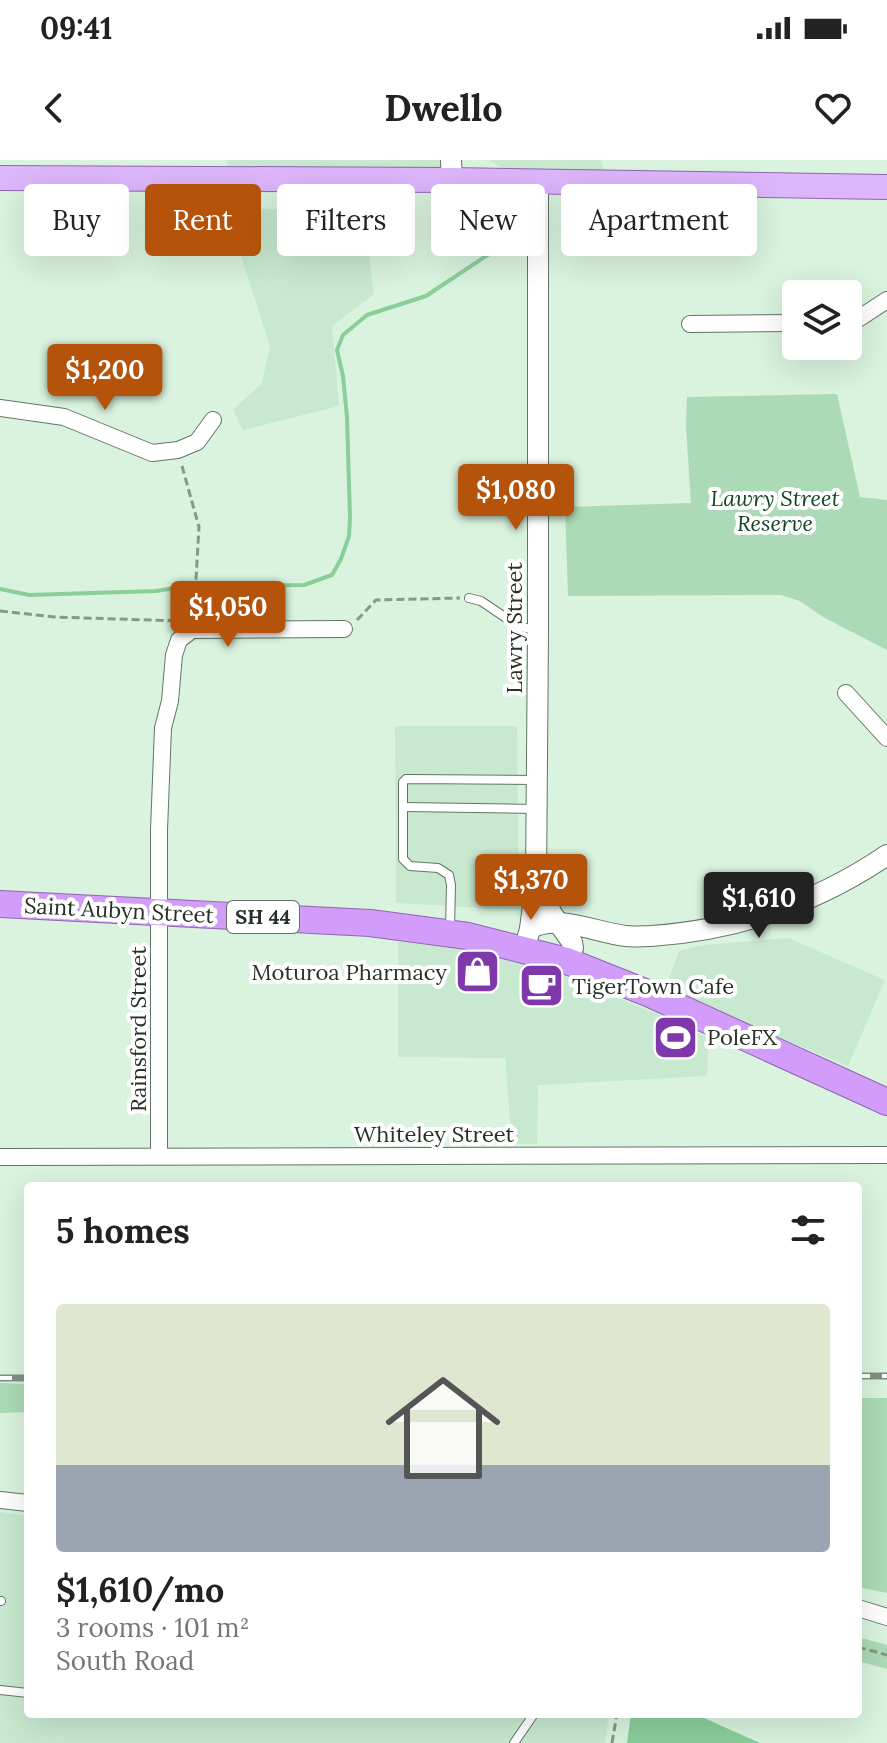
<!DOCTYPE html>
<meta charset="utf-8">
<style>
body{margin:0;font-family:Lora,serif;background:#f6f6f6;color:#222;height:100vh;display:flex;flex-direction:column;font-size:30px;white-space:nowrap}
*{box-sizing:border-box;margin:0}
p{font-size:26px;color:#767676}
.icon{flex:none;width:44px;height:44px;fill:none;stroke:currentColor;stroke-width:2;stroke-linecap:round;stroke-linejoin:round}
.map{position:relative;flex:1;overflow:hidden}
.panel{position:absolute;left:24px;top:1022px;width:838px;height:536px;display:flex;flex-direction:column;background:#fff;border-radius:8px;box-shadow:0 8px 32px #0002}
.panel>*{flex:none}
.hud{position:absolute;left:24px;top:24px;width:840px;height:72px;display:flex;gap:16px}
.fabs{position:absolute;left:782px;top:120px;display:grid;gap:16px}
.fabs a{display:grid;place-items:center;width:80px;height:80px;border-radius:8px;background:#fff;box-shadow:0 8px 32px #0002;font-size:40px}
.price{position:absolute;translate:-50% -68px;padding:0 18px;border-radius:8px;background:#b45309;color:#fff;font-size:26px;line-height:52px;filter:drop-shadow(0 2px 4px #0008)}
.price::after{content:'';position:absolute;left:50%;top:48px;width:24px;height:18px;margin-left:-12px;background:inherit;clip-path:polygon(0 0,100% 0,50% 100%)}
.price.on{background:#222;color:#fff}
ul{padding:0;list-style:none}
li{display:grid;align-content:center;gap:16px;height:424px;padding:0 32px}
li span{display:grid;place-items:center;height:248px;border-radius:8px;color:#555}
li>.icon{margin-inline-start:auto}
span .icon{width:144px;height:144px;fill:#fffc;stroke-width:1}
li b{font-size:34px}
h2{display:flex;justify-content:space-between;align-items:center;height:96px;padding:0 32px;font-size:34px}
.pill{padding:0 28px;border-radius:8px;background:#fff;box-shadow:0 8px 32px #0002;font-size:28px;line-height:72px}
.pill.on{background:#b45309;color:#fff}
.status{display:flex;justify-content:space-between;align-items:center;height:56px;padding:0 40px;background:#fff;direction:ltr}
.status svg{height:22px;fill:currentColor}
header{display:flex;justify-content:space-between;align-items:center;height:104px;padding:0 32px;background:#fff;font-size:36px;font-weight:700}
.map>svg:first-child{display:block}
.built{fill:#c8e9cf}
.green{fill:#acdab6}
.water{fill:#8ace9a}
.lines{fill:none;stroke-linecap:round;stroke-linejoin:round}
.stream{stroke:#8ace9a;stroke-width:4}
.service-casing{stroke:#607765;stroke-width:10}
.minor-casing{stroke:#607765;stroke-width:18}
.tertiary-casing{stroke:#607765;stroke-width:22}
.primary-casing{stroke:#8f66b0;stroke-width:26}
.trunk-casing{stroke:#8f66b0;stroke-width:28}
.path{stroke:#869889;stroke-width:3;stroke-dasharray:8 4;stroke-linecap:butt}
.service{stroke:#fff;stroke-width:8}
.minor{stroke:#fff;stroke-width:16}
.tertiary{stroke:#fff;stroke-width:20}
.primary{stroke:#ddb5fb;stroke-width:24}
.trunk{stroke:#d29cfa;stroke-width:26}
.rail-casing{stroke:#7f9183;stroke-width:7}
.rail{stroke:#fff;stroke-width:4;stroke-dasharray:12;stroke-linecap:butt}
.labels{text-anchor:middle;stroke-width:8;stroke-linejoin:round;paint-order:stroke}
.shield{fill:#fff;stroke:#686f69;stroke-width:2}
.shield-label{font-size:20px;font-weight:bold;fill:#273129}
.park-label{font-size:22px;font-style:italic;fill:#144625;stroke:#fff}
.street-label{font-size:22px;fill:#273129;stroke:#fff}
.poi-label{font-size:22px;fill:#273129;stroke:#fff;text-anchor:start}
</style>
<div class="status"><b>09:41</b><svg viewBox="0 0 49 12"><path d="M0 12V9h3v3zM5 12V6h3v6zM10 12V3h3v9zM15 12V0h3v12zM26 1h20v11H26zM47 4h2v5h-2z"/></svg></div>
<header><svg class="icon" aria-label="back" viewBox="0 0 24 24"><path d="M15 5l-7 7 7 7"/></svg>Dwello<svg class="icon" aria-label="heart" viewBox="0 0 24 24"><path d="M12 20l-8-8c-3-5 5-10 8-4 3-6 11-1 8 4z"/></svg></header>
<div class="map">
<svg width="887" height="1583" viewBox="0 0 887 1583">
<rect width="100%" height="100%" fill="#d9f3de"/>
<!-- built -->
<g class="built">
<path d="M227,0h223v8l-223,5z"/>
<path d="M489,0h111l8,19 -94,-4z"/>
<path d="M226,49h137l11,85 -42,32 7,80 -96,24 -10,-20 29,-27 8,-37z"/>
<path d="M395,566h122l2,184 -123,-7z"/>
<path d="M788,778l97,42 -37,86 -183,-76 14,-39 19,-5 28,-3z"/>
<path d="M398,782l71,5 73,20 122,50 44,21 -1,38 -169,9 -1,59h-32l6,-12 -6,-74 -107,-1z"/>
<path d="M0,1352l28,4v198h581l-4,29h-605z"/>
</g>
<!-- green -->
<g class="green">
<path d="M837,234l23,103 27,3v150l-64,-33 -23,-16 -19,-6 -213,1 -3,-89 126,-4 -5,-76 1,-30z"/>
<path d="M0,1223l28,1v28l-28,1z"/>
<path d="M858,1238h29v195l-29,-6z"/>
<path d="M858,1477l29,8v24l-29,-8z"/>
</g>
<!-- water -->
<path class="water" d="M631,1554h64l65,29h-133z"/>
<g class="lines">
<!-- stream -->
<path class="stream" d="M0,429l29,6 127,-4 32,-5 116,-1 28,-10 9,-16 8,-23 1,-18 -3,-101 -4,-41 -6,-26 6,-15 24,-20 59,-19 75,-50"/>
<defs>
<g id="service">
<path d="M469,438l12,3 37,25 20,5"/>
<path d="M403,647l133,2"/>
<path d="M450,769l1,-44 -2,-10 -11,-7 -28,-2 -7,-7v-77l3,-3 131,1"/>
<path d="M0,1441h1"/>
<path d="M0,1530l28,3"/>
<path d="M514,1583l20,-29"/>
</g>
<g id="minor">
<path d="M848,160l10,-1 29,-19"/>
<path d="M690,164l106,-1"/>
<path d="M0,248l64,9 88,36 26,-3 19,-8 16,-22"/>
<path d="M846,533l41,45"/>
<path d="M159,996v-326l4,-102 7,-27 4,-46 5,-15 13,-10 152,-1"/>
<path d="M0,997l887,-2"/>
<path d="M0,1340l28,3"/>
<path d="M858,1448l29,9"/>
</g>
<g id="tertiary">
<path d="M451,0l1,20"/>
<path d="M536,722l16,32 20,28 1,6"/>
<path d="M530,769c26,-16 67,4 96,7 8,1 17,0 25,0 87,-6 164,-32 236,-81"/>
<path d="M524,790l6,-21 6,-47 2,-250v-449"/>
</g>
<path id="primary" d="M0,18l452,2 435,7"/>
<path id="trunk" d="M0,744l370,19 98,13 99,25 83,33 237,108"/>
</defs>
<!-- service casing -->
<use href="#service" class="service-casing"/>
<!-- minor casing -->
<use href="#minor" class="minor-casing"/>
<!-- tertiary casing -->
<use href="#tertiary" class="tertiary-casing"/>
<!-- primary casing -->
<use href="#primary" class="primary-casing"/>
<!-- trunk casing -->
<use href="#trunk" class="trunk-casing"/>
<!-- path -->
<g class="path">
<path d="M182,306l17,61 -4,69 -3,19"/>
<path d="M0,451l55,6 125,4"/>
<path d="M357,460l19,-20 84,-2"/>
<path d="M858,1487l29,8"/>
<path d="M612,1583l5,-29"/>
</g>
<!-- service -->
<use href="#service" class="service"/>
<!-- minor -->
<use href="#minor" class="minor"/>
<!-- tertiary -->
<use href="#tertiary" class="tertiary"/>
<!-- primary -->
<use href="#primary" class="primary"/>
<!-- trunk -->
<use href="#trunk" class="trunk"/>
<defs>
<g id="rail">
<path d="M858,1216h29"/>
<path d="M0,1218h28"/>
</g>
</defs>
<!-- rail casing -->
<use href="#rail" class="rail-casing"/>
<!-- rail -->
<use href="#rail" class="rail"/>
</g>
<!-- icons -->
<defs>
<symbol id="shop-square" viewBox="-11 -11 22 22"><rect x="-9" y="-9" width="18" height="18" rx="4" fill="#7e38ab" stroke="#fff"/><path d="M-5-2.5h2.3a2.7 3.5 0 0 1 5.4 0H5L5.5 6h-11ZM-1.5-2.5h3a1.5 2.3 0 0 0-3 0Z" fill="#fff"/></symbol>
<symbol id="cafe-square" viewBox="-11 -11 22 22"><rect x="-9" y="-9" width="18" height="18" rx="4" fill="#7e38ab" stroke="#fff"/><path d="M-5.5-4.5H6V0H3Q3 3.5 0 3.5H-2.5Q-5.5 3.5-5.5 0ZM3-3.2v2h1.7v-2ZM-6 4.5H4V6H-6Z" fill="#fff"/></symbol>
<symbol id="stadium-square" viewBox="-11 -11 22 22"><rect x="-9" y="-9" width="18" height="18" rx="4" fill="#7e38ab" stroke="#fff"/><path d="M0-5a6.5 5 0 1 0 0 10a6.5 5 0 1 0 0-10ZM-3.5-1.8h7v3.6h-7Z" fill="#fff"/></symbol>
</defs>
<g fill-rule="evenodd">
<use href="#shop-square" x="452" y="786" width="51" height="51"/>
<use href="#cafe-square" x="516" y="800" width="51" height="51"/>
<use href="#stadium-square" x="650" y="852" width="51" height="51"/>
</g>
<g class="labels">
<!-- shield labels -->
<rect class="shield" x="227" y="741" width="72" height="32" rx="6"/>
<g class="shield-label">
<text x="263" y="764">SH 44</text>
</g>
<!-- park labels -->
<g class="park-label">
<text x="775" y="346">Lawry Street<tspan x="775" dy="25">Reserve</tspan></text>
</g>
<!-- street labels -->
<g class="street-label">
<text transform="translate(514 468) rotate(-90)" y="8">Lawry Street</text>
<text transform="translate(119 750) rotate(3)" y="8">Saint Aubyn Street</text>
<text transform="translate(138 869) rotate(-90)" y="8">Rainsford Street</text>
<text x="434" y="982">Whiteley Street</text>
</g>
<!-- poi labels -->
<g class="poi-label">
<text x="447" y="820" text-anchor="end">Moturoa Pharmacy</text>
<text x="572" y="834">TigerTown Cafe</text>
<text x="707" y="885">PoleFX</text>
</g>
</g>
</svg>
<div class="fabs">
<a><svg class="icon" aria-label="layers" viewBox="0 0 24 24"><path d="M12 4l9 5-9 5-9-5zM3 14l9 5 9-5"/></svg></a>
</div>
<b class="price" style="left:105px;top:252px">$1,200</b>
<b class="price" style="left:516px;top:372px">$1,080</b>
<b class="price" style="left:228px;top:489px">$1,050</b>
<b class="price" style="left:531px;top:762px">$1,370</b>
<b class="price on" style="left:759px;top:780px">$1,610</b>
<div class="hud">
<a class="pill">Buy</a>
<a class="pill on">Rent</a>
<a class="pill">Filters</a>
<a class="pill">New</a>
<a class="pill">Apartment</a>
</div>
<section class="panel">
<h2>5 homes<svg class="icon" aria-label="filters" viewBox="0 0 24 24"><path d="M4 7h16M4 17h16"/><circle cx="9" cy="7" r="2"/><circle cx="15" cy="17" r="2"/></svg></h2>
<ul>
<li><span style="background:linear-gradient(#dfe7d0 65%,#9aa5b1 0)"><svg class="icon" aria-label="home" viewBox="0 0 24 24"><path d="M3 11l9-7 9 7M6 9v11h12V9"/></svg></span><div><b>$1,610/mo</b><p>3 rooms · 101 m²</p><p>South Road</p></div></li>
</ul>
</section>
</div>
